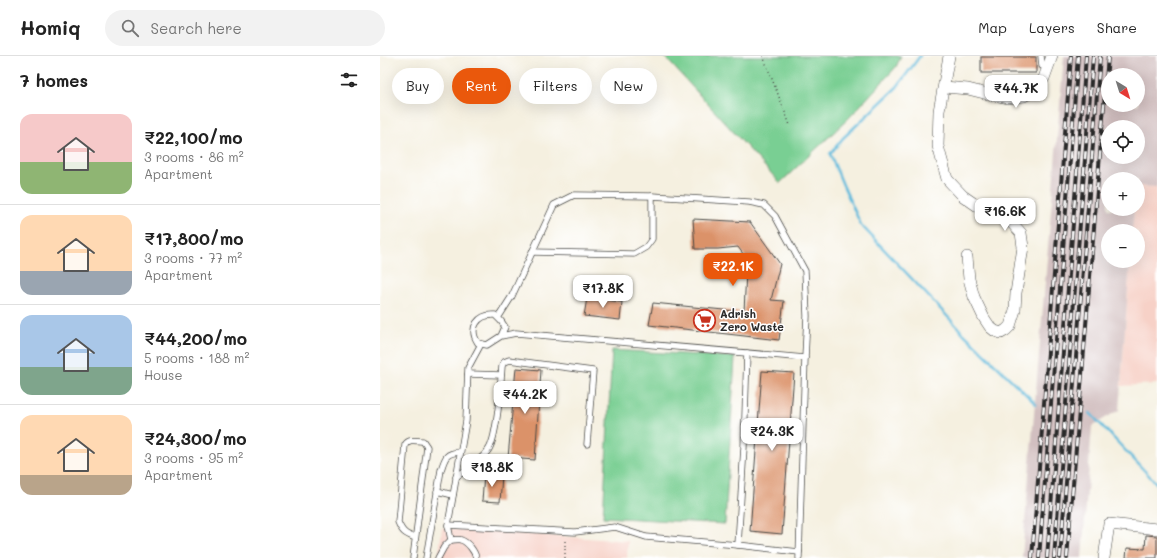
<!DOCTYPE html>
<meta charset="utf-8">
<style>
body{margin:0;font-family:Mali,sans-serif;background:#f2f2f2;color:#222;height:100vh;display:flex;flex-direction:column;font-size:15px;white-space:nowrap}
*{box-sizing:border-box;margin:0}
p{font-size:13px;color:#767676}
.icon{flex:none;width:22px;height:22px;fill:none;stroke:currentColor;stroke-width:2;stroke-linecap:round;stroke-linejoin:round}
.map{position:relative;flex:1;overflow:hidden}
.side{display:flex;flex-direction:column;background:#fff;width:380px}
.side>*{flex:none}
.top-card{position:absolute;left:12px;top:12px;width:380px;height:36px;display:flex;gap:8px}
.needle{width:26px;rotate:142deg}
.buttons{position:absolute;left:721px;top:12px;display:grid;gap:8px}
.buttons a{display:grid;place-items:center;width:44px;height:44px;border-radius:50%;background:#fff;box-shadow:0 4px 16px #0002;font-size:20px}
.price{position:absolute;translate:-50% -34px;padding:0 9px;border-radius:8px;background:#fff;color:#222;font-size:13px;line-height:26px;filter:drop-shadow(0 1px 2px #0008)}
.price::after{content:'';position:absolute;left:50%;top:24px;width:12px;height:9px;margin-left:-6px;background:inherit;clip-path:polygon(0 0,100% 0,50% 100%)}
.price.current{background:#ea580c;color:#fff}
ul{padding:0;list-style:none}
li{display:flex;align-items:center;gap:12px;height:100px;padding:0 20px}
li+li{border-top:1px solid #e0e0e0}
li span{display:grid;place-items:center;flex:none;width:112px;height:80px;border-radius:12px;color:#555}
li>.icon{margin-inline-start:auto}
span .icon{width:48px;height:48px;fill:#fffc;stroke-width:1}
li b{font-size:17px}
h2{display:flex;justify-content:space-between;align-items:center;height:48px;padding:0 20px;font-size:17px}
.pill{padding:0 14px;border-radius:18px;background:#fff;box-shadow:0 4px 16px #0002;font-size:14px;line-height:36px}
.pill.current{background:#ea580c;color:#fff}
header{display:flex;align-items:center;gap:24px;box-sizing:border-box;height:56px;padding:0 20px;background:#fff;border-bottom:1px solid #e0e0e0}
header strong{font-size:19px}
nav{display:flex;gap:22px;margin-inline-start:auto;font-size:14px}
.search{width:280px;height:36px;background:#f2f2f2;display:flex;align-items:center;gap:10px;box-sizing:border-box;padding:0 14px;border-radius:22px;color:#767676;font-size:15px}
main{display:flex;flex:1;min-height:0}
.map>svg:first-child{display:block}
.built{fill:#f7d1c7}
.industrial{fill:#d2bfc0;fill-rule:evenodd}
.green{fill:#79cf93;stroke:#527d5f}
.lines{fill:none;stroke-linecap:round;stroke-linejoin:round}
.stream{stroke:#5fbbdd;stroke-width:2.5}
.building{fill:#db9269}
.service-casing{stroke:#494946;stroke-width:7}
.minor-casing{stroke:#494946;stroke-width:12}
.path{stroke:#494946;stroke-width:1.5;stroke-dasharray:1 3;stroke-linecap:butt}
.service{stroke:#fff;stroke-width:5.5}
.minor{stroke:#fff;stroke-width:11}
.rail-casing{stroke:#2b2b2b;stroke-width:4}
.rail{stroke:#fff;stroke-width:2.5;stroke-dasharray:8;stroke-linecap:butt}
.labels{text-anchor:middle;stroke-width:3;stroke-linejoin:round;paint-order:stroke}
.poi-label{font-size:11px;font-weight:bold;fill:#2b2b2b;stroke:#fff;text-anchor:start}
</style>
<header>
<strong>Homiq</strong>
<div class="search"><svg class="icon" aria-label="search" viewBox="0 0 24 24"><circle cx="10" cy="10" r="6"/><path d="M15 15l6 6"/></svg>Search here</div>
<nav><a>Map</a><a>Layers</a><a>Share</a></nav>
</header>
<main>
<section class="side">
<h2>7 homes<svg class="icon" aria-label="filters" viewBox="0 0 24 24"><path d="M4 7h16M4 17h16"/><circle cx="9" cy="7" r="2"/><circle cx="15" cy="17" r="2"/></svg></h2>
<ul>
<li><span style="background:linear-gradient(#f6c9c9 60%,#8fb573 0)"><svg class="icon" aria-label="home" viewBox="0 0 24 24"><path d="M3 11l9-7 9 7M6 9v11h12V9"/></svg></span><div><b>₹22,100/mo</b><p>3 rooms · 86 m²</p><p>Apartment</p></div></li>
<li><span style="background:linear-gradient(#ffd9b3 70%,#9aa5b1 0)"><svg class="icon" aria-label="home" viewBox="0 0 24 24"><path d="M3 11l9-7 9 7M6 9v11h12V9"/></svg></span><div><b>₹17,800/mo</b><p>3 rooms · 77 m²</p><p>Apartment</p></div></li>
<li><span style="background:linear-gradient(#a9c7e8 65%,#7fa58c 0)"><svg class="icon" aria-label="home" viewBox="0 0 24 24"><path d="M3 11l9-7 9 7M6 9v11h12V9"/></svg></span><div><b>₹44,200/mo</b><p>5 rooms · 188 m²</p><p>House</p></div></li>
<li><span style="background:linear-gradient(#ffd9b3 75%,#b9a48a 0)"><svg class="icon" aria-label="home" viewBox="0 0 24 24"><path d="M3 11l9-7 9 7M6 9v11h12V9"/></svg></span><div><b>₹24,300/mo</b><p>3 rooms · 95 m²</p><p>Apartment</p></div></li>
</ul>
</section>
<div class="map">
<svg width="777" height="502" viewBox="0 0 777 502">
<rect width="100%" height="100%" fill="#fff"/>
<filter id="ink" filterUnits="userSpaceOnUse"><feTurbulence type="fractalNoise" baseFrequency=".025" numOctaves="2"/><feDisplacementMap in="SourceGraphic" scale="8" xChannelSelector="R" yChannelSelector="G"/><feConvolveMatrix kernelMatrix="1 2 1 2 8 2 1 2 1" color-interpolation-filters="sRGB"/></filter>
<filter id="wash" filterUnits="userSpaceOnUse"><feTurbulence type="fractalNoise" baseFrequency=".012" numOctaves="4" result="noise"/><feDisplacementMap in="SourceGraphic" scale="16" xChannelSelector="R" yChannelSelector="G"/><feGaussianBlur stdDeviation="0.9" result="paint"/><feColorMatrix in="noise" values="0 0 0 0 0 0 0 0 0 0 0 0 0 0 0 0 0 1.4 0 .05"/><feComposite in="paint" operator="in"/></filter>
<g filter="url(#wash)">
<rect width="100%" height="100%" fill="#f5f0e0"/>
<!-- built -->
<g class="built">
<path d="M758,130l19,1v197l-36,2 9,-125h8v-30h-6l2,-22h4z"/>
<path d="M62,472l186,13 -1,17h-192l4,-4z"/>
</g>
<!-- industrial -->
<path class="industrial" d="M684,0h93v131l-19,-1v-7h-30v30h26l-2,22h-24v30h22l-11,149 -27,16 -10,132h-60zM728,19h30v30h-30zM728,71h30v30h-30z"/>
<!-- green -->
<g class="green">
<path d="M284,0h237l-5,11 -48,52 -68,64z"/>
<path d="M232,294l123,7 -10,167 -122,-7z"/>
</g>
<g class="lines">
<!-- stream -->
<g class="stream">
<path d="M540,0l-23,31 -54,51 -13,16 13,31 18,40 103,109 72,70"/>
<path d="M710,357l67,71"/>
</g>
</g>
<g id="blocks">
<!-- building -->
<g class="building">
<rect x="601" y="1" width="55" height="16"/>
<path d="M313,163l57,3 30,42 -9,36 13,1 -5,39 -130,-15 4,-22 91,9 2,-41 6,-5 -14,-19 -20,2h-23z"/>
<path d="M207,242l35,4 -2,18 -36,-4z"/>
<path d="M136,312l25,2 -6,90 -27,-2z"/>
<path d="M382,315l32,2 -12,161 -32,-3z"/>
<path d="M104,418l18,1 -2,27 -18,-1z"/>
<path d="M766,479l11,1v22h-31l1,-10 18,1z"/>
</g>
</g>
</g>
<g filter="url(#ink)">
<use href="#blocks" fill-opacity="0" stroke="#494946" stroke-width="1"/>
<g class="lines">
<defs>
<g id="service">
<path d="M661,0l1,10"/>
<path d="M152,196l102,2 12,-7 6,-8v-43"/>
<path d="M118,262l14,-22 42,-91 20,-10 78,1 97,6 15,3 11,11 30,55 2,45 -2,42 -289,-25 -15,3 -14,9 -9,-2c-10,-15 0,-29 17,-28l6,6 4,6 -4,9"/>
<path d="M88,318l33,1"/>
<path d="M76,421c11,-8 26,-17 33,-28 8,-13 12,-66 13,-83l2,-4 5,-2 84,11 -6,73"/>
<path d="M57,435l16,4"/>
<path d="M68,469l127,7 40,-5 31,10 92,8 61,7"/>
<path d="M71,484l-3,-15 18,-104 2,-53 13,-24"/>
<path d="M358,489l6,-98 3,-94"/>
<path d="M33,502l14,-111 -4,-6c-7,0 -14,-3 -18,4l-7,77c4,10 7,12 17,16"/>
<path d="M46,502l15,-88c4,-13 5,-17 19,-18"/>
<path d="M58,502l6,-11 7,-7c3,0 8,-1 10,0 7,2 14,12 15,18"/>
<path d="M419,502l6,-200"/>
</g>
<g id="minor">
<path d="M569,0l-10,55 -1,35 9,33 16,17 16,11 33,16 9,10 2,14 -7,46 -1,17 -5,16 -4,4 -5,3 -6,-2 -5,-4 -6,-9 -10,-21 -5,-18 -2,-22"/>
<path d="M564,31l24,2 16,4 25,5 15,-2 14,-8 6,-10 8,-22"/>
<path d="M724,502l5,-34 48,5"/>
</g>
</defs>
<!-- service casing -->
<use href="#service" class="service-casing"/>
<!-- minor casing -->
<use href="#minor" class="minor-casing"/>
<!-- path -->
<g class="path">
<path d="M383,0l27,69"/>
<path d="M185,502v-19"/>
</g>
<!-- service -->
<use href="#service" class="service"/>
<!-- minor -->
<use href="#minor" class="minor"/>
<defs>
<g id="rail">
<path d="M652,502l39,-502"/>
<path d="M659,502l39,-502"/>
<path d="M667,502l39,-502"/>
<path d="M674,502l39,-502"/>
<path d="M680,502l40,-502"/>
<path d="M687,502l41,-502"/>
</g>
</defs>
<!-- rail casing -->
<use href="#rail" class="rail-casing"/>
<!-- rail -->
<use href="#rail" class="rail"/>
</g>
</g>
<!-- icons -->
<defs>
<symbol id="supermarket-ring" viewBox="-11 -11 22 22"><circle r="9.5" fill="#fff" stroke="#c8321e" stroke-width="1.5"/><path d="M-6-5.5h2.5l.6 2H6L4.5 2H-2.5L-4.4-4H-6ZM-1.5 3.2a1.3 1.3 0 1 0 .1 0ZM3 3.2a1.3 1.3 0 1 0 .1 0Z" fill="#c8321e"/></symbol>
</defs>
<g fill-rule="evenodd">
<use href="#supermarket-ring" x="312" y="252" width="25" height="25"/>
</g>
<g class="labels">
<!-- poi labels -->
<g class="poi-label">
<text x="340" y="262">Adrish<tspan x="340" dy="13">Zero Waste</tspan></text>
</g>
</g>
</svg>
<div class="buttons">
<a><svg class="needle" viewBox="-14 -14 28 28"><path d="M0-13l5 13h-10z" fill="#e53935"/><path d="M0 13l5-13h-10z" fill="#767676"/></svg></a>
<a><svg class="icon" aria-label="locate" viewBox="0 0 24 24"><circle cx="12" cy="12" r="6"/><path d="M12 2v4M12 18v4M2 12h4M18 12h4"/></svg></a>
<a>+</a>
<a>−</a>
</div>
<b class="price" style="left:636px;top:53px">₹44.7K</b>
<b class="price" style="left:625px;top:176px">₹16.6K</b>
<b class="price current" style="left:353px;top:231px">₹22.1K</b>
<b class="price" style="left:223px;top:253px">₹17.8K</b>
<b class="price" style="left:145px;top:359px">₹44.2K</b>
<b class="price" style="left:392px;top:396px">₹24.3K</b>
<b class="price" style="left:112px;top:432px">₹18.8K</b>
<div class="top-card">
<a class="pill">Buy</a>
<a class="pill current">Rent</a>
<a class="pill">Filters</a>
<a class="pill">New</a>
</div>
</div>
</main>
